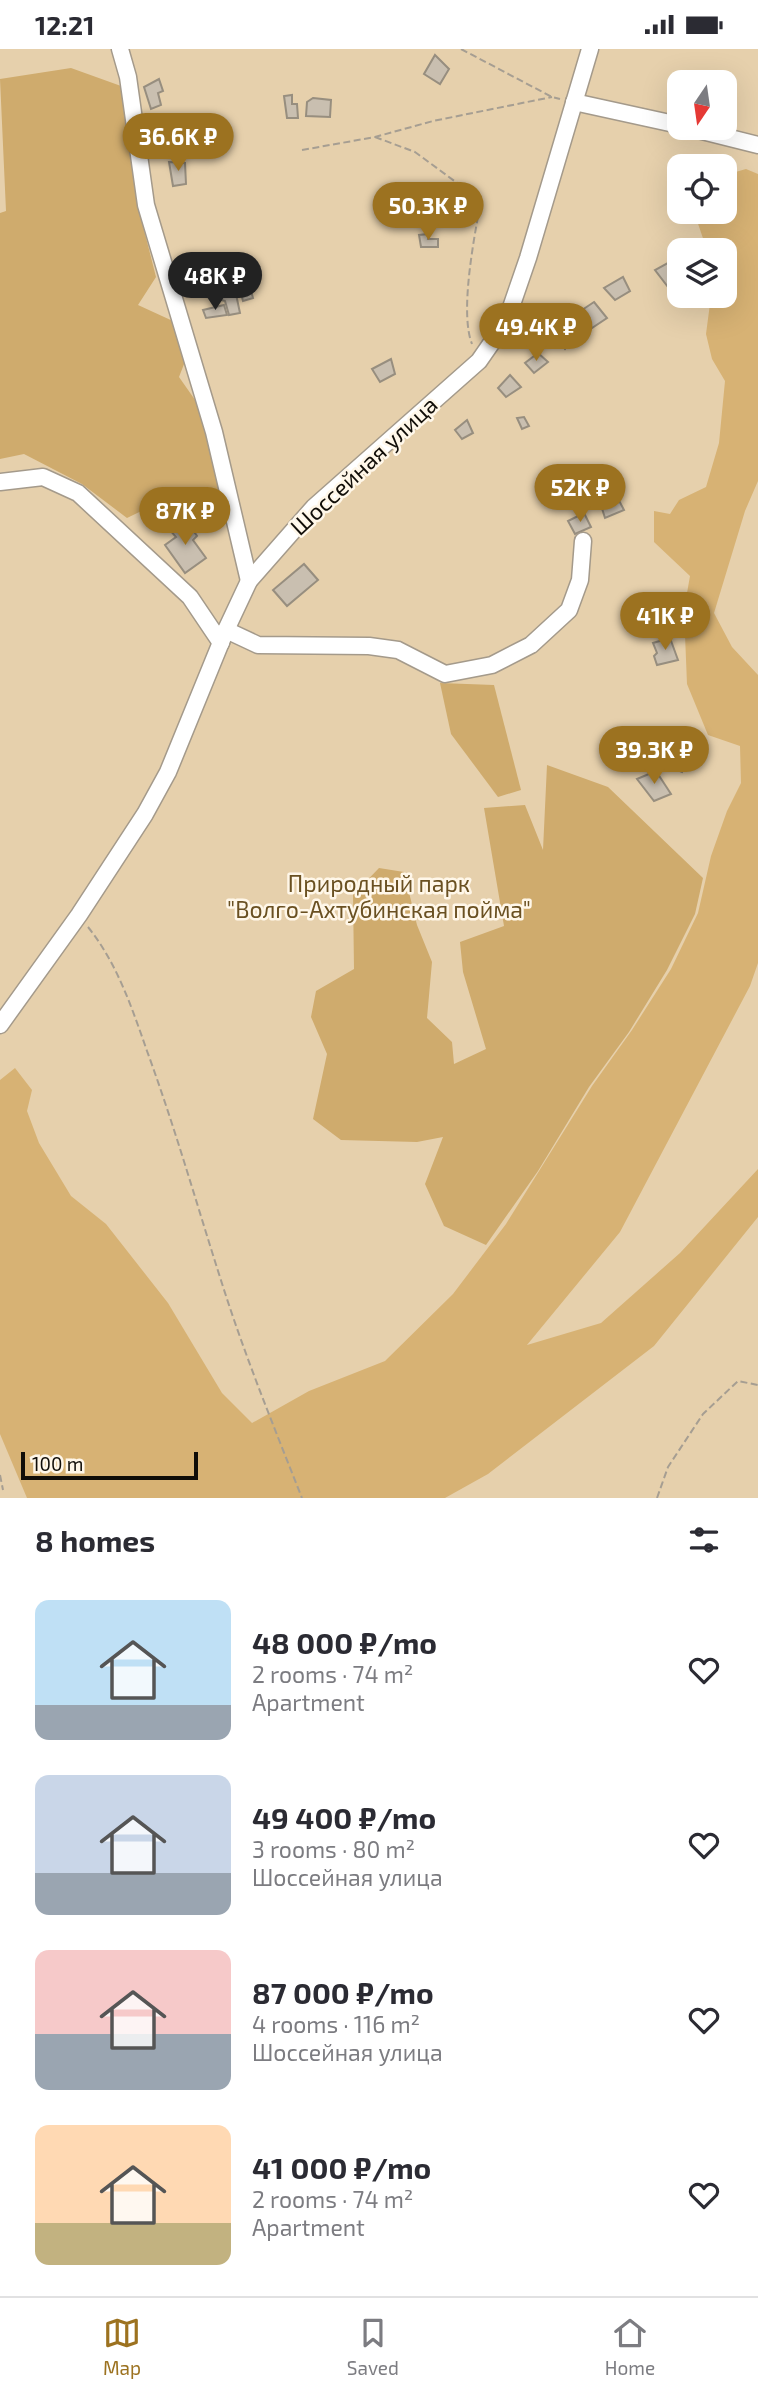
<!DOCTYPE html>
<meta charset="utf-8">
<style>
body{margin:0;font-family:"Exo 2",sans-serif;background:#f7f7f7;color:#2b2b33;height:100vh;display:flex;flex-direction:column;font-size:26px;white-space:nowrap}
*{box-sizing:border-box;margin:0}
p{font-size:23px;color:#7c7c81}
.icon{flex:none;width:38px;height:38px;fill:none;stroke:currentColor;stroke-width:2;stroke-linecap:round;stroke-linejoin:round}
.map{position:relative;height:1449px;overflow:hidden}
.panel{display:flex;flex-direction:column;background:#fff;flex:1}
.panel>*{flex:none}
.needle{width:46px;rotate:193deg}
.fabs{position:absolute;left:667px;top:21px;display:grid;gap:14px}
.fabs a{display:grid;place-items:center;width:70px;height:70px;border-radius:14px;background:#fff;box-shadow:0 7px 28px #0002;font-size:35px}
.scale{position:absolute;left:21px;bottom:18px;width:177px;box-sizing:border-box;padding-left:7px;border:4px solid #100d08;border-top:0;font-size:19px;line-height:24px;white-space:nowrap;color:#100d08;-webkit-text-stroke:5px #fff7e9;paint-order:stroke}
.price{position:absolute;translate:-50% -60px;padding:0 16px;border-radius:24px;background:#9c7220;color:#fff;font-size:23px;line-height:46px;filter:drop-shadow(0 2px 4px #0008)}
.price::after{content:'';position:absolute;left:50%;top:42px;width:21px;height:16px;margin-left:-10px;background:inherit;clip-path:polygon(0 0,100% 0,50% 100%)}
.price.selected{background:#222;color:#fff}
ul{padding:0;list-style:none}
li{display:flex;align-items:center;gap:21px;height:175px;padding:0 35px}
li span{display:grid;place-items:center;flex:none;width:196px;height:140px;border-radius:14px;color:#555}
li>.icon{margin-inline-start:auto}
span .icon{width:84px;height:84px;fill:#fffc;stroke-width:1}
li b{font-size:30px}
h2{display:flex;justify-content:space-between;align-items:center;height:84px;padding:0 35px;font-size:30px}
.status{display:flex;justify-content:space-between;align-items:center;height:49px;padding:0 35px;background:#fff;direction:ltr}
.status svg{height:19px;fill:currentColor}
.tab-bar{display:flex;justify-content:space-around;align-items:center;height:98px;border-top:2px solid #e1e1e2;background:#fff;font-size:19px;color:#7c7c81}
.tab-bar a{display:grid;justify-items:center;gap:4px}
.tab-bar .selected{color:#9c7220}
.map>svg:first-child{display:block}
.green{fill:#e6d0ac;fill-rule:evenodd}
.forest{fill:#cfab6d}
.water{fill:#d7b274}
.building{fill:#c9bfb0;stroke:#978e7f;stroke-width:2}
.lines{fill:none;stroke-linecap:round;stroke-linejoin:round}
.minor-casing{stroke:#a49a8b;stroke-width:19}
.path{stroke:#a69e92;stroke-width:2;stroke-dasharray:7 3.5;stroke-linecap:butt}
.minor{stroke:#fff;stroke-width:16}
.labels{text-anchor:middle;stroke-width:5;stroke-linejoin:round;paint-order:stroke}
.street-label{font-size:23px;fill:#100d08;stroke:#fff7e9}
.park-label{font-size:23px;fill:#6a5021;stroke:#fff7e9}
</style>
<div class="status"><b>12:21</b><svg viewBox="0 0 49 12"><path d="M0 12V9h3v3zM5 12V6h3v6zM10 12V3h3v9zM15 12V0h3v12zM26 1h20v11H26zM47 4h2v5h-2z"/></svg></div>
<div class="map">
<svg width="758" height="1449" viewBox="0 0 758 1449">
<rect width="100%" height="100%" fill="#f3e9d9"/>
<!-- green -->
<path class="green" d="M0,0h758v1449h-758zM679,33h45v46h-45zM679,117h45v46h-45zM679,201h45v46h-45z"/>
<!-- forest -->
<g class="forest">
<path d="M71,19l50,18 18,124 17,67 -18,28 37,17 11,37 -7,18 21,30 28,108 -68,-13 -33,16 -45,-34 -58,-30 -24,5v-246l6,-2 -6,-132z"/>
<path d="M440,634l54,2 27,105 -23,7 -47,-63z"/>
<path d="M547,716l61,22 95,91 -8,36 -28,56 -38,62 -40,55 -51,84 -52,74 -42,-19 -19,-42 18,-47 -26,5 -76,-2 -28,-21 14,-65 -16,-37 5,-26 38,-22 -1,-74 26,-27 25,4 13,53 15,37 -5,56 25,24 2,22 32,-15 -23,-77 -3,-30 44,-16 -20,-118 41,-3 18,45z"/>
</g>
<!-- water -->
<path class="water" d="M746,120l12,5v307l-13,30 -31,102 18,34 26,28v288l-8,23 -130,246 -93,113 74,-22 79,-70 78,-84v48l-104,129 -166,128 -43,24h-418l-27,-64v-354l15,-12 17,22 -5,21 12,32 32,53 35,28 62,79 54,90 30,30 57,-32 76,-30 68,-67 53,-70 86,-138 40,-56 39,-61 27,-56 13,-57 16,-45 14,-28 -1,-37 -32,-11 -21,-51 -3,-74 6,-34 -36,-34v-31l16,3 9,-14 27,-13 13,-44 6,-62 -13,-22 -6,-25 5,-38h13v-46h-17l-13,-38h30l1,-37z"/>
<!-- building -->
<g class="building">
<path d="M435,6l14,14 -9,15 -16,-10z"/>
<path d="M159,30l4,12 -5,2 3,12 -10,4 -7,-22z"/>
<path d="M292,46v9h5l1,14h-11l-3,-22z"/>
<path d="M313,49l18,2 -1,17 -24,-1 1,-14z"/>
<path d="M169,113l16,1 1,21 -13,2z"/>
<path d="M429,185l-1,5h10v8h-17l-2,-12z"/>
<path d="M675,210l4,6v16l-11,6 -13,-17z"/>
<path d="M623,228l7,14 -15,9 -11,-12z"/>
<path d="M233,231l7,33 -11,2 -4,-14 -4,-1 -4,-17z"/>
<path d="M250,238l3,11 -10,3 -3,-11z"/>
<path d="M594,253l13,16 -15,10 -16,-14z"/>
<path d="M224,256l3,10 -21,3 -3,-8z"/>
<path d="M569,277l5,12 -9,11 -12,-15z"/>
<path d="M538,304l10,9 -14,11 -9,-10z"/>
<path d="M391,310l4,15 -15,8 -8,-13z"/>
<path d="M510,326l11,12 -15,10 -8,-9z"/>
<path d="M524,368l5,9 -7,3 -5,-11z"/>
<path d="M467,371l6,13 -11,6 -7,-9z"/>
<path d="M614,442l10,19 -19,8 -6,-19z"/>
<path d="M584,464l7,14 -16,7 -7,-13z"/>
<path d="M180,472l5,8 5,-3 7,10 -4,4 13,18 -21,15 -20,-28 11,-8 -7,-8z"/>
<path d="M304,515l14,16 -31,26 -14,-16z"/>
<path d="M670,589l8,22 -21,5 -3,-9 3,-3 -4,-10z"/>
<path d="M644,698l41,16 -3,9 -42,-18z"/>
<path d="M656,722l15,23 -17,7 -17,-22z"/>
</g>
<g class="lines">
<defs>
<g id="minor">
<path d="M120,0l8,28 18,128 68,227 35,149"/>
<path d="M574,53l105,23"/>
<path d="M690,79l68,17"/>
<path d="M0,433l43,-5 35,16 112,104 31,46"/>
<path d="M226,581l32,15 111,1 29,4 47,24 47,-9 39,-20 38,-35 11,-30 3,-39"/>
<path d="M0,976l79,-110 66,-101 23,-42 58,-142 23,-49 65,-74 165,-146 27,-39 22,-64 62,-209"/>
</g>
</defs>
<!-- minor casing -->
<use href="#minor" class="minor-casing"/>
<!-- path -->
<g class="path">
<path d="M461,0l91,48 8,2"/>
<path d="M375,88l40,15 49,36 15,23c-6,33 -19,103 -7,133"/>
<path d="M302,101l73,-13 58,-16 119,-24"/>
<path d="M88,878c29,36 44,81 59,124 30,82 53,165 80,248 22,67 49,133 75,199"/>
<path d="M0,1426l3,15"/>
<path d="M657,1449l11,-31 35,-53 35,-33 20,4"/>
</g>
<!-- minor -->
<use href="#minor" class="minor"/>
</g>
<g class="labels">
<!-- street labels -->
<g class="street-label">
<text transform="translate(364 417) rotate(-43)" y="8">Шоссейная улица</text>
</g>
<!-- park labels -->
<g class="park-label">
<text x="379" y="843">Природный парк<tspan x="379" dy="26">"Волго-Ахтубинская пойма"</tspan></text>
</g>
</g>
</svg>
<div class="fabs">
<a><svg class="needle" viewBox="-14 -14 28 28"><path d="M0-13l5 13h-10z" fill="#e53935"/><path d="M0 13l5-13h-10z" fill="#7c7c81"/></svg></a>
<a><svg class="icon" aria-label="locate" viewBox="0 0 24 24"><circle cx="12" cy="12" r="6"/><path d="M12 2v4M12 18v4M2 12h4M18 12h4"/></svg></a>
<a><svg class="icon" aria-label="layers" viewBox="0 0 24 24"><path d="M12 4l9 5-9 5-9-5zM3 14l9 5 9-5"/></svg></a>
</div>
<div class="scale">100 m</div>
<b class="price" style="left:178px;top:124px">36.6K ₽</b>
<b class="price" style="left:428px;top:193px">50.3K ₽</b>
<b class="price selected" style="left:215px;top:263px">48K ₽</b>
<b class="price" style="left:536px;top:314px">49.4K ₽</b>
<b class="price" style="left:580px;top:475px">52K ₽</b>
<b class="price" style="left:185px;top:498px">87K ₽</b>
<b class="price" style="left:665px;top:603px">41K ₽</b>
<b class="price" style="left:654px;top:737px">39.3K ₽</b>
</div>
<section class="panel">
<h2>8 homes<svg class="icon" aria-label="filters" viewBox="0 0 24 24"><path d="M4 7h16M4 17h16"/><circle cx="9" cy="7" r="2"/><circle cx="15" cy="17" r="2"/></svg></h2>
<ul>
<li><span style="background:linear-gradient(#bfe0f5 75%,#9aa5b1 0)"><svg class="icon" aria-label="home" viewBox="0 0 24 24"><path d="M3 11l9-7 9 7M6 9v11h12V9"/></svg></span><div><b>48 000 ₽/mo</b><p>2 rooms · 74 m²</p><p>Apartment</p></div><svg class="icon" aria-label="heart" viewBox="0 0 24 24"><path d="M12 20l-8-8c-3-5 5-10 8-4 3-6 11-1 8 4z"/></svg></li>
<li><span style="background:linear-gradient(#c9d6e8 70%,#9aa5b1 0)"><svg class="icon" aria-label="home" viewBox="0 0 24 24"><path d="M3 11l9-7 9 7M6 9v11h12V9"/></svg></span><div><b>49 400 ₽/mo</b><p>3 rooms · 80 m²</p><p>Шоссейная улица</p></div><svg class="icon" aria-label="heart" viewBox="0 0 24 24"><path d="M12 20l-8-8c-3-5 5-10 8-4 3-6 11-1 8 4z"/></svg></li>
<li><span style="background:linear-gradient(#f6c9c9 60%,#9aa5b1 0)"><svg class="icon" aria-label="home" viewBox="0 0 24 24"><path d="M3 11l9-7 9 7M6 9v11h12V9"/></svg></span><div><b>87 000 ₽/mo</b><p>4 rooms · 116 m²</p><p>Шоссейная улица</p></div><svg class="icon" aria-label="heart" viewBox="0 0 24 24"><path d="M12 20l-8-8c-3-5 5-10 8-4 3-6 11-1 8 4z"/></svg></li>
<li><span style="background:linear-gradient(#ffd9b3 70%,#c2b280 0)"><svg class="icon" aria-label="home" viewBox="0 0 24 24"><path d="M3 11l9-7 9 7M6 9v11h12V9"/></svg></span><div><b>41 000 ₽/mo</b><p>2 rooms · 74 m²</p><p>Apartment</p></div><svg class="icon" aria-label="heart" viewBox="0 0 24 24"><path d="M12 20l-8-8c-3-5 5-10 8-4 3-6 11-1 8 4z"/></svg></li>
</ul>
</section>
<nav class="tab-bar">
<a class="selected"><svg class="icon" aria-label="map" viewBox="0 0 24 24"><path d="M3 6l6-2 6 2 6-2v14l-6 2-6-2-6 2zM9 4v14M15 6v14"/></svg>Map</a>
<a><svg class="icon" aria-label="saved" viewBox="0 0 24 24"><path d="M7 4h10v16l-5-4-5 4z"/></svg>Saved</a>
<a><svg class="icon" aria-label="home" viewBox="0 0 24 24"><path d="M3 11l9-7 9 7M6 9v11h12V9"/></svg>Home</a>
</nav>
